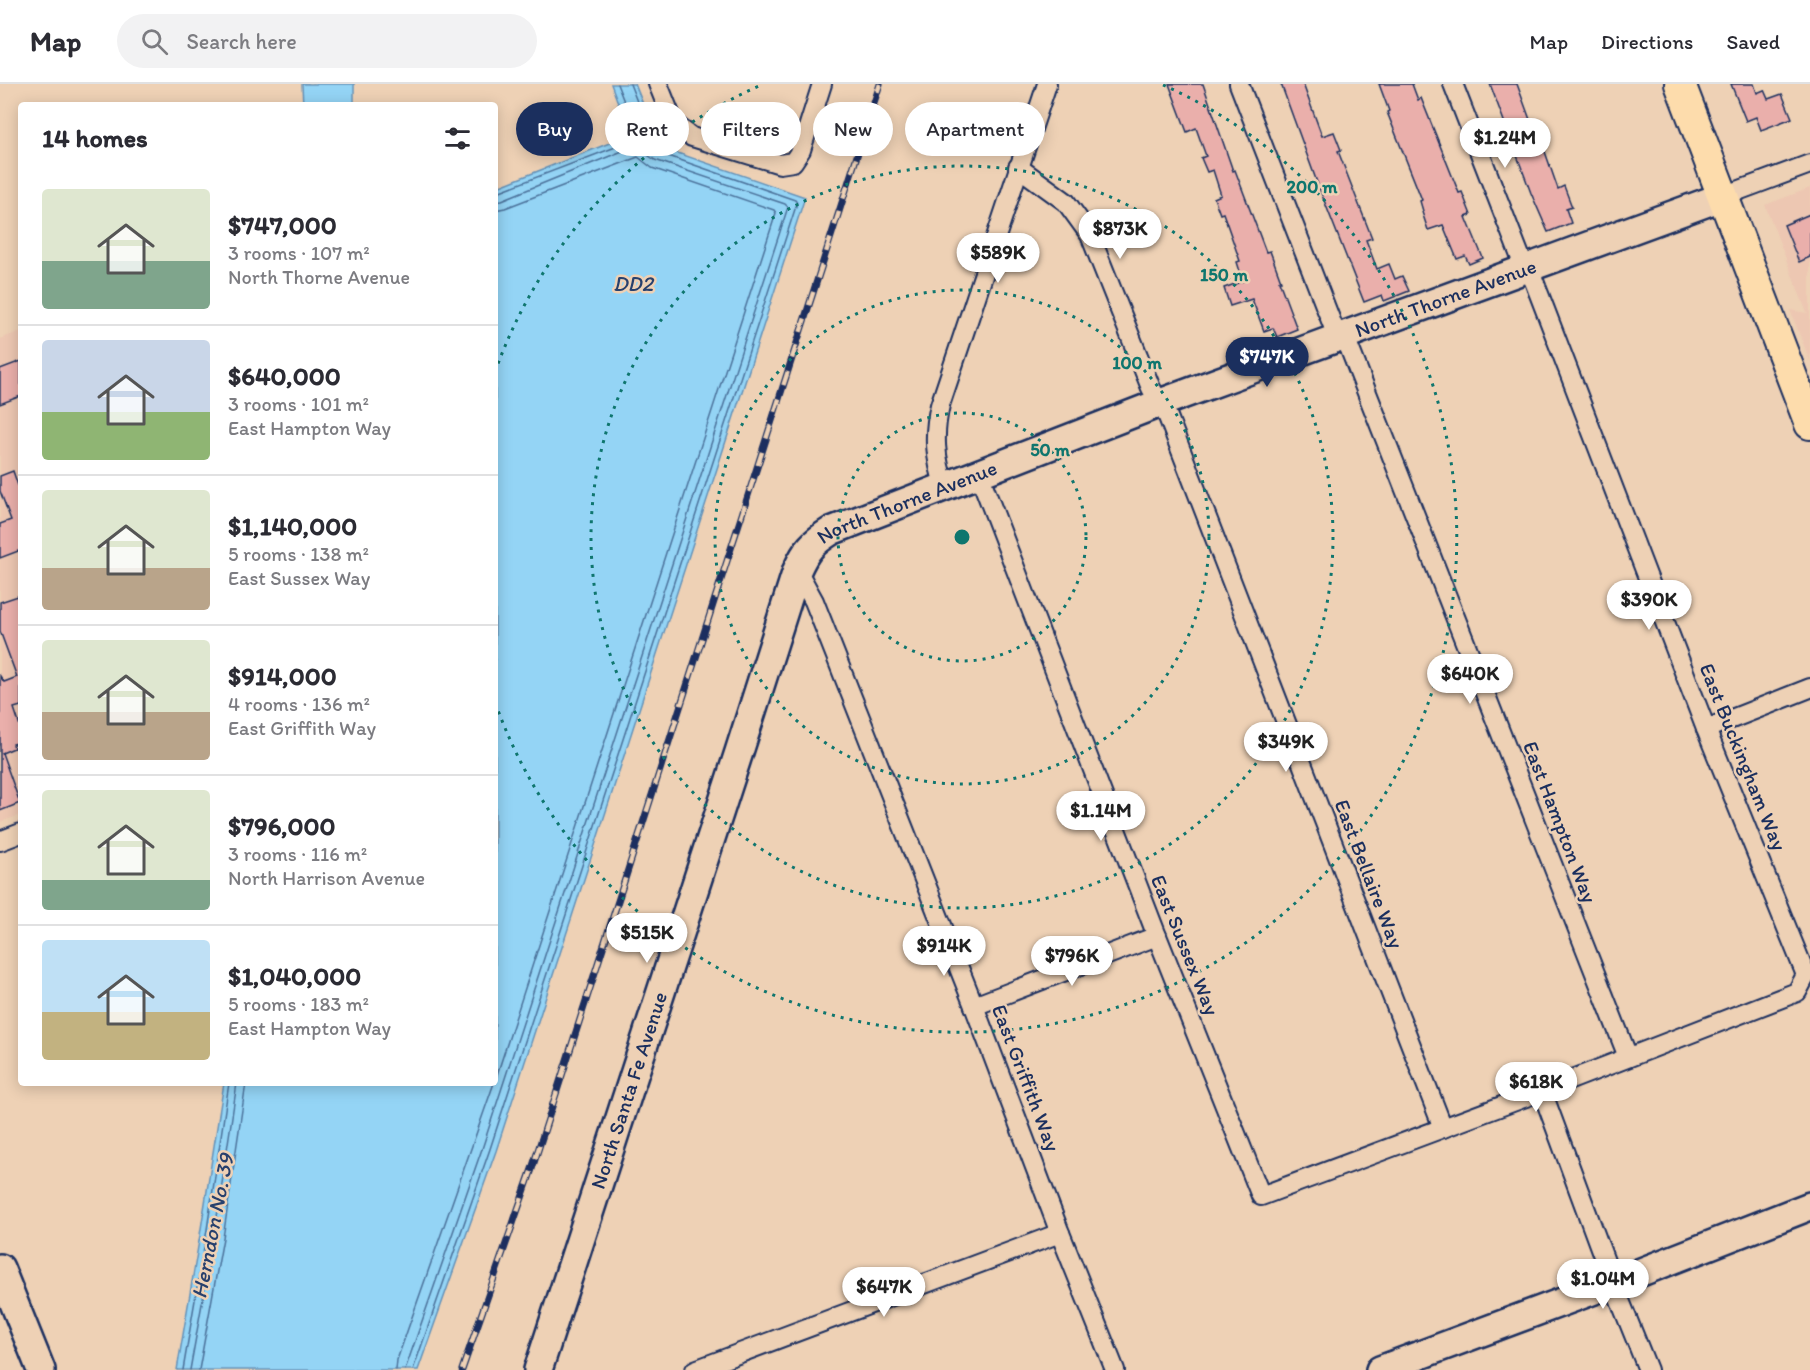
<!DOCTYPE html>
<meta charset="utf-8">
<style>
body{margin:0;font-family:Itim,sans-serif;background:#f2f2f3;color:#2b2b33;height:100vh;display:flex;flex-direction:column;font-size:22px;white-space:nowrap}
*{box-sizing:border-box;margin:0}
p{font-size:20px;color:#7c7c81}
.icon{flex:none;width:33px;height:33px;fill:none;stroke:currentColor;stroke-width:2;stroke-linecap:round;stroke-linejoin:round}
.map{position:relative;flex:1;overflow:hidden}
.panel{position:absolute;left:18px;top:18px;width:480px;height:984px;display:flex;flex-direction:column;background:#fff;border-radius:6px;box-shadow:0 3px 15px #0003}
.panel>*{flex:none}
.top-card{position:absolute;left:516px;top:18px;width:570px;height:54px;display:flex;gap:12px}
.price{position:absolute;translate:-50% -51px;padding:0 14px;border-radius:21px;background:#fff;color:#222;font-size:20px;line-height:39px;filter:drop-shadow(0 2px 3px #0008)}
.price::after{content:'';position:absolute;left:50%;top:36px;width:18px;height:14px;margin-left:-9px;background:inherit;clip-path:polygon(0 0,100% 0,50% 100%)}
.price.active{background:#1b2f5e;color:#fff}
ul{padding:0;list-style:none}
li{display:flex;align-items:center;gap:18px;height:150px;padding:0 24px}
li+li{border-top:2px solid #e1e1e2}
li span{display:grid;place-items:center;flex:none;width:168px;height:120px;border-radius:6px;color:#555}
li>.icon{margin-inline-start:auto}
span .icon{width:72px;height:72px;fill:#fffc;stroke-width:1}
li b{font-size:26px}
h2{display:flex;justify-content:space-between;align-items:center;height:72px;padding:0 24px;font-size:26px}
.pill{padding:0 21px;border-radius:27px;background:#fff;box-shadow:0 3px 15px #0003;font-size:21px;line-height:54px}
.pill.active{background:#1b2f5e;color:#fff}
header{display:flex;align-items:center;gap:36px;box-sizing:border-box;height:84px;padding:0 30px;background:#fff;border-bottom:2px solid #e1e1e2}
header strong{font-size:28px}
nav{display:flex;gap:33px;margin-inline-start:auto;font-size:21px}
.search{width:420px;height:54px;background:#f2f2f3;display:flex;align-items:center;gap:15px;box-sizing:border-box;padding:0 21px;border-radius:33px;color:#7c7c81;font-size:22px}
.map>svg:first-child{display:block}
.built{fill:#edc7b2}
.water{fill:#94d4f5;stroke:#6492b9;stroke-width:1.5}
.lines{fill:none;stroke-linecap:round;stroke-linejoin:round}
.shore{stroke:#4b719a;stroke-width:1.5}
.building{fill:#eaafab;stroke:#1b2f5e;stroke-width:1.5}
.street-casing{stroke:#1b2f5e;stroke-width:22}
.secondary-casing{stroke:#1b2f5e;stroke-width:32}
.primary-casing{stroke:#1b2f5e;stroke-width:34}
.street{stroke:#eed1b5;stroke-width:18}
.secondary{stroke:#eed1b5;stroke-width:27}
.primary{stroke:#fddcac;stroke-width:30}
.rail-casing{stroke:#1b2f5e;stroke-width:7}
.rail{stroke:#eed1b5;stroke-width:4.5;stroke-dasharray:14;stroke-linecap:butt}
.ring{fill:none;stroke:#0f766e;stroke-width:3;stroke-dasharray:3 6}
.labels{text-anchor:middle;stroke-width:5;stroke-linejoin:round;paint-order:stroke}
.street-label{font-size:21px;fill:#1b2f5e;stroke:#eed1b5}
.water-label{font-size:22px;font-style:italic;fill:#27406d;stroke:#eed1b5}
.centre{fill:#0f766e;stroke:#eed1b5;stroke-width:3}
.ring-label{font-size:18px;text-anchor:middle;font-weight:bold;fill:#0f766e;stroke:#eed1b5;stroke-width:5;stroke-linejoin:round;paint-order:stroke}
</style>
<header>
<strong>Map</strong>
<div class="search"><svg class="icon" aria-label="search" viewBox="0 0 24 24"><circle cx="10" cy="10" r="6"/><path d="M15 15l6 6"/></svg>Search here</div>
<nav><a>Map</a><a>Directions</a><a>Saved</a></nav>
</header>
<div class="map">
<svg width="1810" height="1286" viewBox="0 0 1810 1286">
<rect width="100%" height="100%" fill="#eed1b5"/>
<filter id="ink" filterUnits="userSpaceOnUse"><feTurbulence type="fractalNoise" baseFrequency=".0167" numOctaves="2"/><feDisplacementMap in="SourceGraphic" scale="12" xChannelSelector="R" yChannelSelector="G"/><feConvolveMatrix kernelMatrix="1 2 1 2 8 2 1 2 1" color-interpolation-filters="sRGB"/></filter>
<g filter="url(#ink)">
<!-- built -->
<g class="built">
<path d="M1810,104v173l-20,-51 17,3 -42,-108z"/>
<path d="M21,247v484l-21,7v-483z"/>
</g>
<!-- water -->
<g class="water">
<path d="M302,0h52v21h-51z"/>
<path d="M611,0h24l25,63 145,50 -309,954 -78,219h-241l23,-135 24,-152h271v-895l135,-53z"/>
</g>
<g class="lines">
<!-- shore -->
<g class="shore">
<path d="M495,109l139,-53 2,-8 -19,-48"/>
<path d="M495,126l10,-2 133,-51 14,11 122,42 2,3 -281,868"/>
<path d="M183,1286l23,-134 23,-153"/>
<path d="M190,1286l24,-133 23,-154"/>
<path d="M199,1286l24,-132 23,-155"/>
<path d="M396,1286l1,-10 97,-277"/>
<path d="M405,1286l78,-224 305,-939 -3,-3 -130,-44 -6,-4 -7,-13 -140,57 -7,1"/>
<path d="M413,1286l77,-221 307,-946 -2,-3 -138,-48 -27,-68"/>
</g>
</g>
<!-- building -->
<g class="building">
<path d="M1169,0h34l30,87 2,-1 31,82 4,-1 11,30h-2l18,48 -20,8 -4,-9 -9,3 -12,-32 -22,7 -6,-18 19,-7 -6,-19 3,-1 -17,-48 -3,1 -6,-16 7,-3 -8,-25 -6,2 -6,-14 5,-2 -10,-28 -9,4z"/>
<path d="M1281,0h22l19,52 12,-4 7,18 -3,1 34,87 -6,2 11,29 12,-5 6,15 7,-3 7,15 -25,10 -2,-6 -18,7 -46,-117z"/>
<path d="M1379,0h33l6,16 3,-2 38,95 3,-1 9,23 -5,2 17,41 -14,6 -4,-8 -8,3 -14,-34 -15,5 -6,-18 1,-1 -3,-10 2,-1 -35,-88 2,-1z"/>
<path d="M1490,0h27l23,63 3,-1 15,43 6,-3 8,21 -6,2 5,14 -23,9 -17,-39z"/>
<path d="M1731,0h23l3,9 7,-3 4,9 14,-5 10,24 -31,12 -5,-13 -10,4z"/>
<path d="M1810,130v43l-11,5 -15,-37z"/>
<path d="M21,277v35l-21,8v-35z"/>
<path d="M13,387l8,23v56l-21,8v-34l11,-4 -11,-29v-15z"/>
<path d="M21,511v111l-7,2 7,21v13l-8,2 1,4 -12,5 18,50 -20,8v-135l4,6 13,-5 -17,-46v-29z"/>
</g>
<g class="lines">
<defs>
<g id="street">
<path d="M658,0l16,40 18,13 88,27 13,-2 8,-12 21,-66"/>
<path d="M1239,0l94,242 16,21 279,710"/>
<path d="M1018,83l48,35 24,33 61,153 17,29 275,711"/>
<path d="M1724,112l86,-32"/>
<path d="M979,390l178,462 104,260 281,-105 255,-99 9,-17 -100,-246 -172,-448 -14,-25 -67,-172"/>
<path d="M945,403c-10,-29 -12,-52 -5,-82l107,-321"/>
<path d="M797,486l17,31 160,405 86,227 55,137"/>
<path d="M1706,645l104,-41"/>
<path d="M0,757l21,-8"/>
<path d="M974,922l183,-70"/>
<path d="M1542,1007l71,192 35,87"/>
<path d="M695,1286l365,-137"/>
</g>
<g id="secondary">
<path d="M0,1184l41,102"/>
<path id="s1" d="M538,1286l201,-618 58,-182c9,-20 15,-27 34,-39l329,-128 564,-207"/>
<path d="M1380,1286l233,-87 197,-77"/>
</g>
<path id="primary" d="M1680,0l130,340"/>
</defs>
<!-- street casing -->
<use href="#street" class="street-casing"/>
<!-- secondary casing -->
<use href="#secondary" class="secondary-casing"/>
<!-- primary casing -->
<use href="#primary" class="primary-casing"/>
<!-- street -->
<use href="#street" class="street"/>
<!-- secondary -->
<use href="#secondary" class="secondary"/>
<!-- primary -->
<use href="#primary" class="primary"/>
<defs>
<path id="rail" d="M462,1286l70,-201 348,-1085"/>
</defs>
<!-- rail casing -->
<use href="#rail" class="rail-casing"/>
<!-- rail -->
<use href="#rail" class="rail"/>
</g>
</g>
<!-- distance rings -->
<g class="ring">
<circle cx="962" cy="453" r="124"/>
<circle cx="962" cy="453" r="247"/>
<circle cx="962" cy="453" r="371"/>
<path d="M495 288A495 495 0 0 1 761 1M1163 1A495 495 0 1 1 495 618"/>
</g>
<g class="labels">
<!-- street labels -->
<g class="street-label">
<text dy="7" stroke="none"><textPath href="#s1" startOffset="1551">North Thorne Avenue</textPath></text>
<text dy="7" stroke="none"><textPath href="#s1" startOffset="975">North Thorne Avenue</textPath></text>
<text transform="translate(1743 673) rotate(68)" y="7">East Buckingham Way</text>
<text transform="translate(1560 738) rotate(69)" y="7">East Hampton Way</text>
<text transform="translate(1369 790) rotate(69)" y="7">East Bellaire Way</text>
<text transform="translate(1185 861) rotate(68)" y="7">East Sussex Way</text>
<text transform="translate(1026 994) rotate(69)" y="7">East Griffith Way</text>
<text dy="7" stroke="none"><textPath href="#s1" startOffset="294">North Santa Fe Avenue</textPath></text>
</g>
<!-- water labels -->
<g class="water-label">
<text x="633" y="207">DD2</text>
<text transform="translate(212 1142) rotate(-79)" y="8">Herndon No. 39</text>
</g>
</g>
<circle cx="962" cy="453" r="9" class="centre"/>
<g class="ring-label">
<text x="1312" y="109">200 m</text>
<text x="1224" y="197">150 m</text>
<text x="1137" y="285">100 m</text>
<text x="1050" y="372">50 m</text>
</g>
</svg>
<b class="price" style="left:1505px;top:85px">$1.24M</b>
<b class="price" style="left:1120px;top:176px">$873K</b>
<b class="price" style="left:998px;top:200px">$589K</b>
<b class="price active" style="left:1267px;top:304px">$747K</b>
<b class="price" style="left:1649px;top:547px">$390K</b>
<b class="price" style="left:1470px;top:621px">$640K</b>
<b class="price" style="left:1286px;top:689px">$349K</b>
<b class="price" style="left:1101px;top:758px">$1.14M</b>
<b class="price" style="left:647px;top:880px">$515K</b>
<b class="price" style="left:944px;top:893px">$914K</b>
<b class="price" style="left:1072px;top:903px">$796K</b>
<b class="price" style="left:1536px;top:1029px">$618K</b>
<b class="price" style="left:1603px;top:1226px">$1.04M</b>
<b class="price" style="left:884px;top:1234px">$647K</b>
<div class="top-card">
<a class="pill active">Buy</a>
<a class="pill">Rent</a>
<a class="pill">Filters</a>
<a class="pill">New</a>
<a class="pill">Apartment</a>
</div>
<section class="panel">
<h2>14 homes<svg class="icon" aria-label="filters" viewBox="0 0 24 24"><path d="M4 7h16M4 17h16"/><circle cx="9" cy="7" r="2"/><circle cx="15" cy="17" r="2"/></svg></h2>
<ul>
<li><span style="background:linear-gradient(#dfe7d0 60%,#7fa58c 0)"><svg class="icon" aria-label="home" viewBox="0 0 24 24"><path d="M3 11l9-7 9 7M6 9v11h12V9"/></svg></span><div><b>$747,000</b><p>3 rooms · 107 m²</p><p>North Thorne Avenue</p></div></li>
<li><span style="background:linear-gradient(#c9d6e8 60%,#8fb573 0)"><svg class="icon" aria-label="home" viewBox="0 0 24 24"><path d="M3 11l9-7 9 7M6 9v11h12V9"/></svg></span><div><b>$640,000</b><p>3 rooms · 101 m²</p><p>East Hampton Way</p></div></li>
<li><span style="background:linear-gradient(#dfe7d0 65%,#b9a48a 0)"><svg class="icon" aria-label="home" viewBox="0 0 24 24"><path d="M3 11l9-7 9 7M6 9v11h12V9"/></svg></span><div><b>$1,140,000</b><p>5 rooms · 138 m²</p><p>East Sussex Way</p></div></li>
<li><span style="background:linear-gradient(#dfe7d0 60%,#b9a48a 0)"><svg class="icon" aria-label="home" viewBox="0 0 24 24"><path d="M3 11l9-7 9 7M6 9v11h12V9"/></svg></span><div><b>$914,000</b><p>4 rooms · 136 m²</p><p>East Griffith Way</p></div></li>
<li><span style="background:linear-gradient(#dfe7d0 75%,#7fa58c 0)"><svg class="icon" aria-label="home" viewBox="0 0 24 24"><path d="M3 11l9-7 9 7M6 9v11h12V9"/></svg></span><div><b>$796,000</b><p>3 rooms · 116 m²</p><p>North Harrison Avenue</p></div></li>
<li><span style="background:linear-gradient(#bfe0f5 60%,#c2b280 0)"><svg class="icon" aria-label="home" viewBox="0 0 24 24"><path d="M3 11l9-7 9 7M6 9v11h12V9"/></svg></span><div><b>$1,040,000</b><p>5 rooms · 183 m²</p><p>East Hampton Way</p></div></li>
</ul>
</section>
</div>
